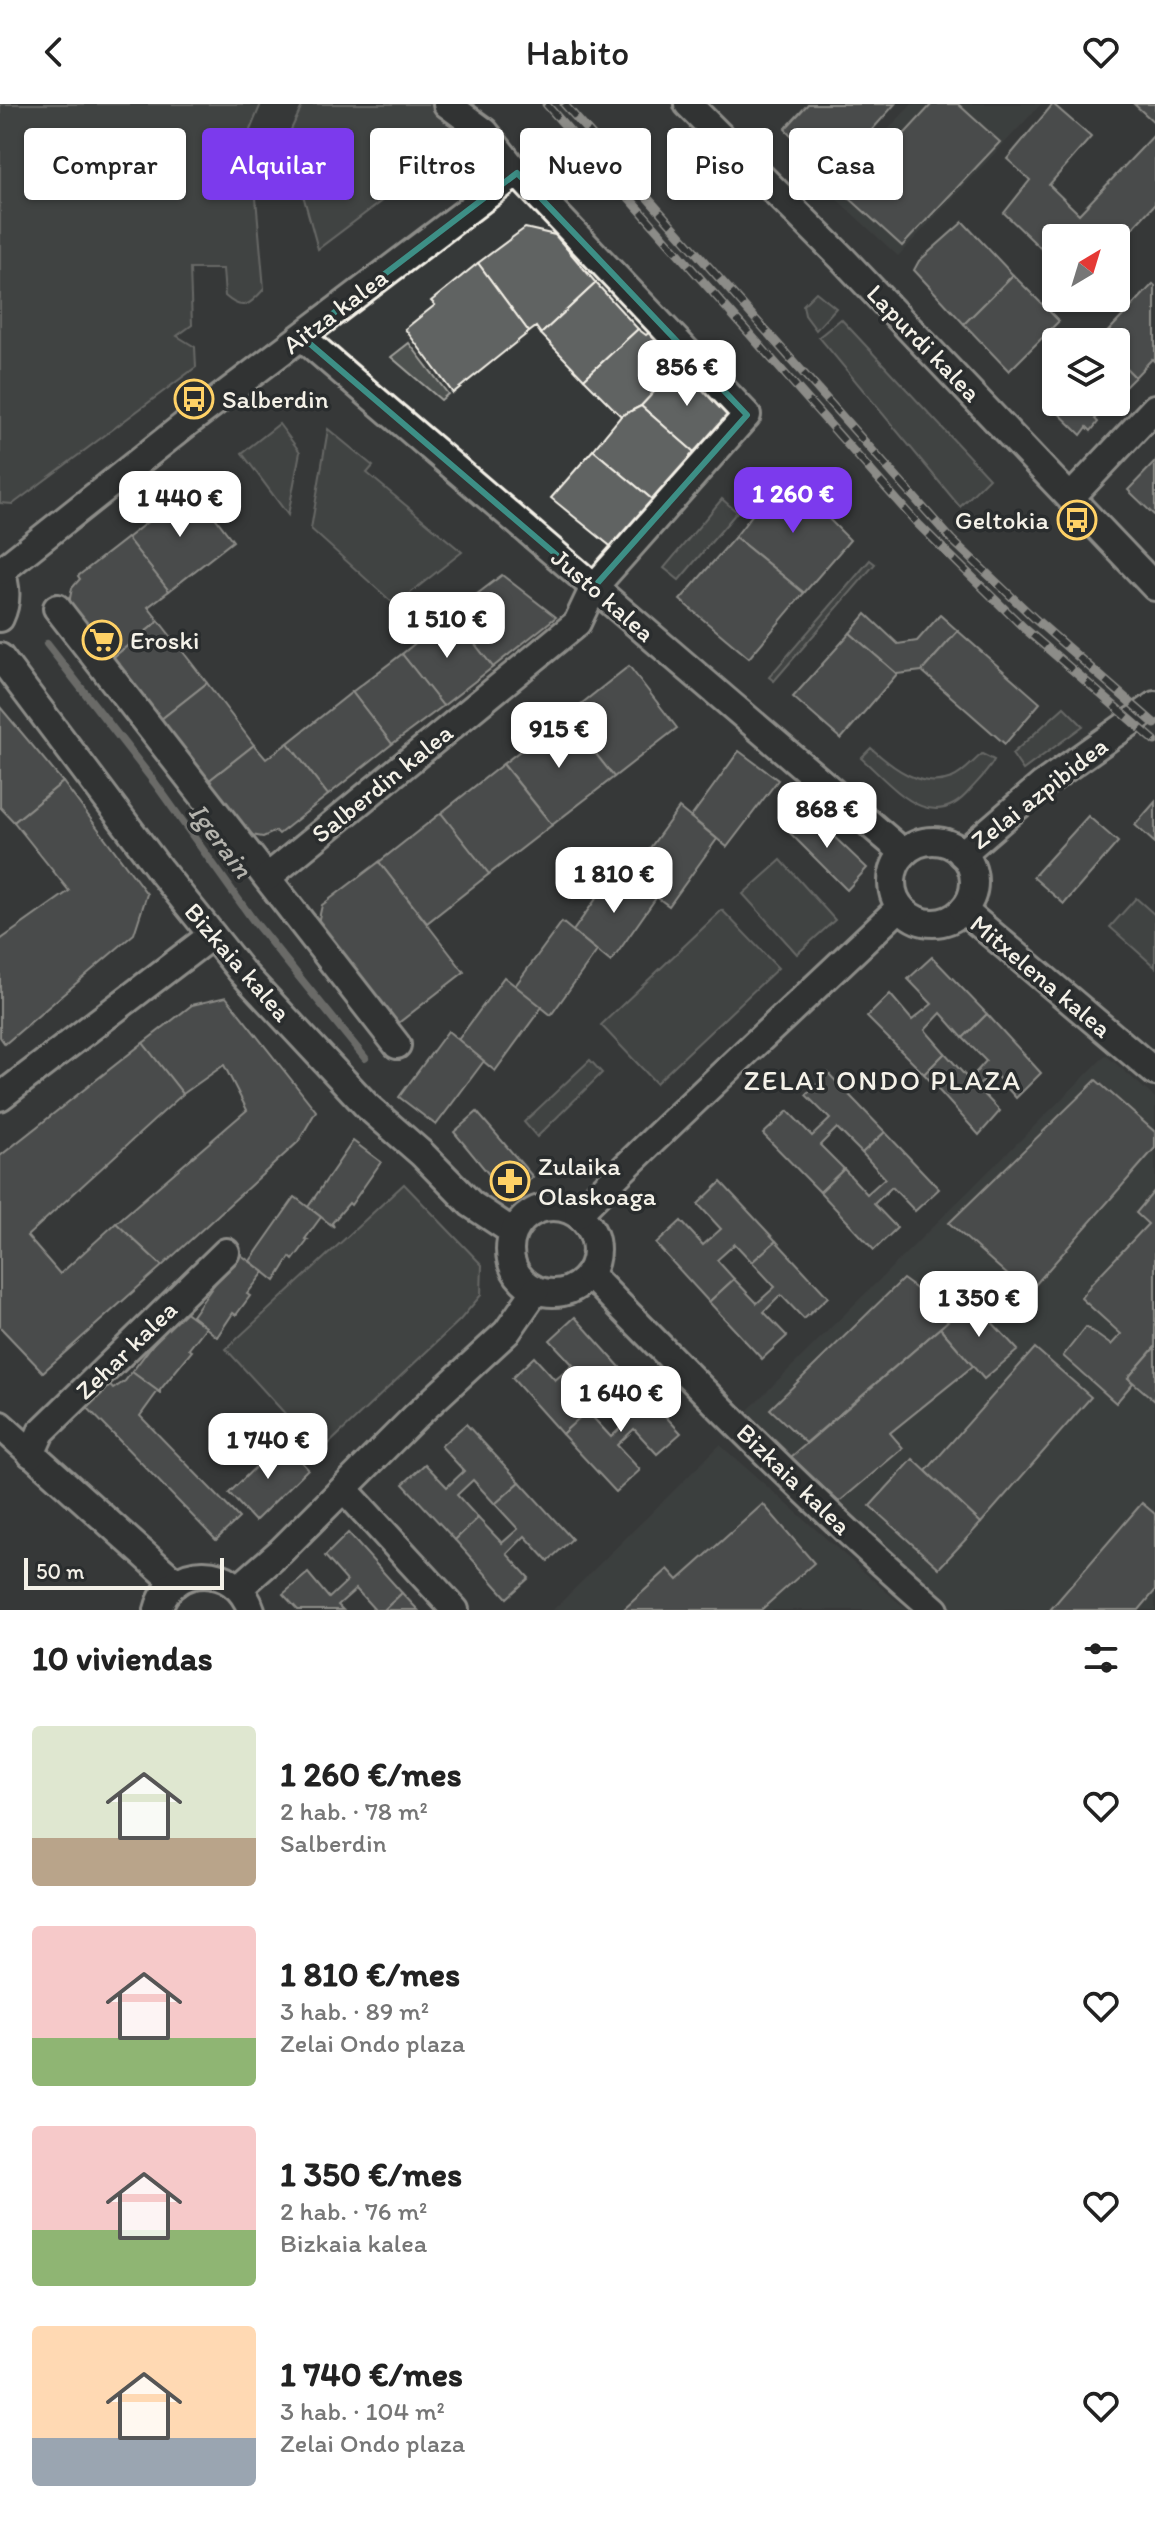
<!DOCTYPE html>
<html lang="es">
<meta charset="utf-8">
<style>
body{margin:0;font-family:Itim,sans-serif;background:#f6f6f6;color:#222;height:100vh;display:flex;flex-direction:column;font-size:30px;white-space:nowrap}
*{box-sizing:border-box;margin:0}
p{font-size:26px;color:#767676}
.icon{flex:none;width:44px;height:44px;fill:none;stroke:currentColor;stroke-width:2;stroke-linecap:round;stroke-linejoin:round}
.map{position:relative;height:1506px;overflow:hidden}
.sheet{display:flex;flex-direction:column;background:#fff;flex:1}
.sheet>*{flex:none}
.top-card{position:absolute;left:24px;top:24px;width:1108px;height:72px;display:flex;gap:16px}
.needle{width:52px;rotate:38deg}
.tools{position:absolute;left:1042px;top:120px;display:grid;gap:16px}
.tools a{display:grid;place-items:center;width:88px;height:88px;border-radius:8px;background:#fff;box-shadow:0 2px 6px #0004;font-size:40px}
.scale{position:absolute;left:24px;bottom:20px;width:200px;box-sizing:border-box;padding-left:8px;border:4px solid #f4f1e8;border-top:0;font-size:22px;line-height:28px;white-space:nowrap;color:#f4f1e8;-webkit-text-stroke:6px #2a2d2e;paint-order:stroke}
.price{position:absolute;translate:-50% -68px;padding:0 18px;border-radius:16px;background:#fff;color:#222;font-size:26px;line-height:52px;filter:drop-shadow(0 2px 4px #0008)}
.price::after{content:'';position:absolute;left:50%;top:48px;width:24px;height:18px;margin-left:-12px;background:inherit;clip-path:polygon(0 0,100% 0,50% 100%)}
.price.active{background:#7c3aed;color:#fff}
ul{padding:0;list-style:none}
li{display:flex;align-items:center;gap:24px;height:200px;padding:0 32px}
li span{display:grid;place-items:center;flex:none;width:224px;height:160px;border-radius:8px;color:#555}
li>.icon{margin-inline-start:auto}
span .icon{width:96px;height:96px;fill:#fffc;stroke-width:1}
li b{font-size:34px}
h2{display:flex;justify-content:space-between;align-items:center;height:96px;padding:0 32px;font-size:34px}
.chip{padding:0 28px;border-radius:8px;background:#fff;box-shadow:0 2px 6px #0004;font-size:28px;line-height:72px}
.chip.active{background:#7c3aed;color:#fff}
header{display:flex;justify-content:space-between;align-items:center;height:104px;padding:0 32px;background:#fff;font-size:36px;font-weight:600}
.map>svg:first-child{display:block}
.built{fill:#434645}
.green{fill:#4e514f;stroke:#a1a19c;stroke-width:2}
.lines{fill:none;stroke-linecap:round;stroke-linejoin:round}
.stream{stroke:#a8a7a1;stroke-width:8}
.building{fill:#616362;stroke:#f4f1e8;stroke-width:2}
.minor-casing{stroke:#f4f1e8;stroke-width:32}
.minor{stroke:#2a2d2e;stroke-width:26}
.rail-casing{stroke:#f4f1e8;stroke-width:9}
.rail{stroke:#2a2d2e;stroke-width:6;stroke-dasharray:18;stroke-linecap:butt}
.marked{fill:none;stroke:#3d8f86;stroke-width:6;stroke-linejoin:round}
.labels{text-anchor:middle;stroke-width:7;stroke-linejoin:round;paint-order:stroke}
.street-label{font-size:26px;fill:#f4f1e8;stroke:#2a2d2e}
.poi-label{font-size:26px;fill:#f4f1e8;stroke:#2a2d2e;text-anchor:start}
.water-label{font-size:28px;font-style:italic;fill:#b4b3ad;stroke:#2a2d2e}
.neighbourhood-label{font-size:28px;letter-spacing:2px;fill:#f4f1e8;stroke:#2a2d2e}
</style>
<header><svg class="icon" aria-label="back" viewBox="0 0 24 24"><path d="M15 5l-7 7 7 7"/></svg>Habito<svg class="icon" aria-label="heart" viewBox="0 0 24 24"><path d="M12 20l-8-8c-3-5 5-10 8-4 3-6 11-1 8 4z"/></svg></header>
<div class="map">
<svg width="1155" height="1506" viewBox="0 0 1155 1506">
<rect width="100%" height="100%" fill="#363939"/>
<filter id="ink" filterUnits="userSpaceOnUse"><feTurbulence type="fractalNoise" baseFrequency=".0125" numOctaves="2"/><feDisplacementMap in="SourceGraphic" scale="16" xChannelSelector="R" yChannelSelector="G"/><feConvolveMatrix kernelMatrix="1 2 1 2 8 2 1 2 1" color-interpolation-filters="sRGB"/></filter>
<g filter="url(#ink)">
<!-- built -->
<g class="built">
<path d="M912,0h129l-143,152 -69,-64z"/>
<path d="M1106,951l49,43v512h-202l-19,-14 -192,-180z"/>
<path d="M720,1341l187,165h-354z"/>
</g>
<!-- green -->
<g class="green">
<path d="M0,0h261l-11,26 14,159c-14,16 -21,23 -39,7l-2,-27h-33l2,56 -15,11 18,11 1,20 -183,137 -13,-1z"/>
<path d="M303,0h134l37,27 -156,118 -23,-83 -6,-32z"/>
<path d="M816,188l20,16 -20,22 -11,-15 -2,-10z"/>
<path d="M841,215l148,159 -29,29 -141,-170z"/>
<path d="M409,239l39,51 -7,6 -50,-43z"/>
<path d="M279,320l21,28 -12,63 -46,-62z"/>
<path d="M328,325l45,37 -6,7 95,79 -67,53 -84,-76z"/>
<path d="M722,395l15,13 -58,68 -15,-12z"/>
<path d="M870,456l5,4 -101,117 -5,-4z"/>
<path d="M1064,603l19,19 -60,44 -11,-16z"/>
<path d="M871,644c22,20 50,42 81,30 11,-4 21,-17 30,-24l12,6c-6,12 -16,21 -24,30 -39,47 -77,-4 -109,-32z"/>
<path d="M781,756l54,60 -38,34 -54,-60z"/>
<path d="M1136,794l19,17v52l-45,-40z"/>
<path d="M722,806l56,58 -122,115 -55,-58z"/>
<path d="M590,956l12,13 -65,64 -13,-15z"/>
<path d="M404,1080l78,81 -1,30 -21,25 -140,132 -94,-103z"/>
</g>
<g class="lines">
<!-- stream -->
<path class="stream" d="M47,540l108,139 98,137 112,138"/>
</g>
<!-- building -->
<g class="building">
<path d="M808,0h87l-64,72 -46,-47z"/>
<path d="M932,0h26l42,38 -98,104 -55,-50z"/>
<path d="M1053,0l38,33 -42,48 30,29 76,-80v70l-39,42v-8h-25l-7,-7 -7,7h-21v25l-52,-50 26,-33 -23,-21z"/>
<path d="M1134,0h21v19z"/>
<path d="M963,118l50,53 -49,49 -50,-54 5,-9z"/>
<path d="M525,124l30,7 41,48 -55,51 -5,-7 -7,5 -51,-69z"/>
<path d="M478,159l51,69 -76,61 -48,-64 30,-24 -4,-4z"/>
<path d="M1013,171l46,46 -50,50 -45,-47z"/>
<path d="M596,179l42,46 -54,50 -43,-45z"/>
<path d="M1153,180l2,2v76l-3,-3 -17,18 -19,-19v-16l-17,-1z"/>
<path d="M638,225l8,6 5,-4 31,31 -41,44 -20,10 -37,-37z"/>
<path d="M1116,254l19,19 -17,17 3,3 -7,9 -4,-3 -15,16 3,3 -7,9 -4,-4 -6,8 -36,-35 11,-13v15h60z"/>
<path d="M682,258l50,51 -38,39 -53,-46z"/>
<path d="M641,302l53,46 -40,49 -61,-51 28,-34z"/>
<path d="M593,346l61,51 -40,48 -63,-51z"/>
<path d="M1155,358v54l-27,-26z"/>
<path d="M784,370l66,66 -46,53 -69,-56z"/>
<path d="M192,383l41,54 -64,50 -42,-53z"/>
<path d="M735,433l69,56 -55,65 -69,-58z"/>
<path d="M127,434l42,53 -21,16 11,14 -53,42 -36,-56v-9l2,-10 8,-9 -2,-3z"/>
<path d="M502,471l54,42 -63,50 -42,-53z"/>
<path d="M451,510l42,53 -50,39 -41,-52z"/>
<path d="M866,510l32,30 19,-3 23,-26 18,16 -36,40 -25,3 -47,-41z"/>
<path d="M159,517l48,62 -52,41 -49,-61z"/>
<path d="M958,527l82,72 -35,41 -83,-73z"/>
<path d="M850,529l47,41 -56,65 -48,-42z"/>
<path d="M402,550l41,52 -51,38 -40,-52z"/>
<path d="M629,562l48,62 -63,49 -48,-61z"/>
<path d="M207,579l47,62 -52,41 -47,-62z"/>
<path d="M352,588l40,52 -64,51 -40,-52z"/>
<path d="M0,603l63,75 -49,40 -14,-15z"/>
<path d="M566,612l48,61 -62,48 -49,-61z"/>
<path d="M288,639l40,52 -49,39 -3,-3 -13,6 -12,-2 -6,-3 -43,-46 52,-41 12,14z"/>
<path d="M739,647l39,29 -51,67 -36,-30z"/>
<path d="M503,660l49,61 -63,49 -48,-61z"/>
<path d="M63,678l84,112 -13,40 -129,110 -5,-7v-97l69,-49 -55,-69z"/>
<path d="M1155,698v41l-20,-18z"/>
<path d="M679,704l38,31 -48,67 -40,-29z"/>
<path d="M806,706l61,58 -20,22 -61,-61z"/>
<path d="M441,709l48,61 -62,49 -48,-61z"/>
<path d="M1088,712l30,26 -54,62 -31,-27z"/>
<path d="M379,758l85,110 -72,56 -76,-96 6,-27z"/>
<path d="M618,764l38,30 -45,64 -38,-31z"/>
<path d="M562,818l35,29 -46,64 -36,-29z"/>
<path d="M932,853l55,57 -24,24 -22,-25 -16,17 20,23 -21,21 -57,-57 23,-23 22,26 20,-16 -24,-25z"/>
<path d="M504,873l38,30 -47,64 -37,-31z"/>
<path d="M226,893l90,114 -18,31 -136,124 -46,-43 131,-113 -23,-45 -41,29 -40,-51 49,-38z"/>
<path d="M987,910l54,59 -25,25 -23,-26 -16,15 23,24 -21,24 -55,-61 21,-21 24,27 17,-19 -23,-23z"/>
<path d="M448,927l36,30 -48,64 -37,-28z"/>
<path d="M143,939l40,51 -156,142 33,38 56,-51 46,43 -119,106 -43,-45v-171z"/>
<path d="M828,969l57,59 -23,21 -25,-25 -17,17 24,24 -24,23 -57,-58 25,-23 24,25 18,-17 -24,-24z"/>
<path d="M1096,976l59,52v16l-127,145 -79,-70z"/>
<path d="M477,1008l56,65 -22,20 -18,-22 -2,2 -37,-45z"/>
<path d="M885,1028l54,57 -24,22 -23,-24 -18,17 23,24 -23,22 -54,-58 24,-23 23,25 18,-16 -23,-25z"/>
<path d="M353,1037l28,21 -30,43 -2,-2 -17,20 2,4 -26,-20z"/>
<path d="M721,1078l55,59 -24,21 -17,-18 -18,16 17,19 -25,23 -53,-58 25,-23 22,24 18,-16 -23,-25z"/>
<path d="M1155,1086v157l-27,31 5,5 -17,20 -53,-47 23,-29 25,18 10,-11 -40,-36 11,-15 56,-59 -12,-11z"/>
<path d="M295,1093l26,20 -16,22 3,1 -15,20 -3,-3 -15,24 -25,-20z"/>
<path d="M776,1137l52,56 -24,22 -23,-24 -17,17 23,24 -25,23 -53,-57 25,-23 23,24 18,-16 -23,-25z"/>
<path d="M237,1148l27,20 -17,22 3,2 -14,19 -3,-2 -16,24 -25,-21z"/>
<path d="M903,1175l51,37 -148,127 -36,-34z"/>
<path d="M971,1196l47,50 -34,29 -44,-51z"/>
<path d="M180,1204l26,19 -17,22 3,2 -32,39v3l-28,-21z"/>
<path d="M575,1213l53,59 -24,22 -22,-24 -16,15 21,22 -25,23 -50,-56 22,-21 21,23 18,-15 -23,-25z"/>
<path d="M940,1224l33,38 -83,67 13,15 -64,54 -48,-45z"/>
<path d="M1155,1243v54l-27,-23z"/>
<path d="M1035,1244l56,49 -110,126 -55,-52z"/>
<path d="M132,1268l26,19 -18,25 99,102 -23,22 -135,-139 23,-22 9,10 12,-8z"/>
<path d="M628,1272l53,57 -24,21 -23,-25 -17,16 23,25 -24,22 -54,-58 25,-23 24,26 16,-15 -23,-24z"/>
<path d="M466,1320l54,58 -25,22 -22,-24 -16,15 21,23 -23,22 -52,-56 22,-20 22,23 17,-16 -23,-25z"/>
<path d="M282,1337l26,28 -53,52 -26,-28z"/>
<path d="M913,1355l68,64 -42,45 -69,-62z"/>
<path d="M520,1378l52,57 -24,22 -23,-25 -18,18 22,24 -22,20 -52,-58 23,-22 24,25 16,-14 -23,-25z"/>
<path d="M1142,1399l13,11v77l-16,19h-89z"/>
<path d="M763,1400l51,59 -53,47h-138l45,-41 10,11z"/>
<path d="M348,1429l54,60 -18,17h-9l-19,-21 -18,16 5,5h-45l-15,-16 25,-21 21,25 18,-17 -22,-25z"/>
<path d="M402,1489l16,17h-34z"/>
</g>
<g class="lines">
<defs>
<g id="minor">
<path d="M688,0l153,153 314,330"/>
<path d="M302,233l602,516"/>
<path d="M1071,393l84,-89"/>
<path d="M0,465c7,17 8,32 0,49"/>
<path d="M1,467l185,-147 331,-251"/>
<path d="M57,504l340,437"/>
<path d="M0,553l160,213 81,101 126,135 55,48 49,50 42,28"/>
<circle cx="933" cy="778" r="41"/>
<path d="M962,750l80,-69 113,-80"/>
<path d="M268,773l309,-254 17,-36 153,-172 -230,-242 -32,-41 -38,-28"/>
<path d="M963,806l192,162"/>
<path d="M0,993l212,-162"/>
<circle cx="553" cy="1146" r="43"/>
<path d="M578,1110c104,-105 215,-204 322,-307"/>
<path d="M589,1170c112,115 225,231 346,336"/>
<path d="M0,1321l176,158"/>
<path d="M31,1350l10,-22 185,-180"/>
<path d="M344,1385l111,121"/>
<path d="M239,1484l42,-37 135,-135 91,-84 29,-42"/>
<path d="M158,1506c13,-49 78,-47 93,0"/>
</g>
</defs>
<!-- minor casing -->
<use href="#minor" class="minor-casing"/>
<!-- minor -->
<use href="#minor" class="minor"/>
<defs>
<g id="rail">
<path d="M546,0l371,419 107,105 131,113"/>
<path d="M564,0l388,436 83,79 120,105"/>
</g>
</defs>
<!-- rail casing -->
<use href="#rail" class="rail-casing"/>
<!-- rail -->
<use href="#rail" class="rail"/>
</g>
</g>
<!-- marked area -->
<path d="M0 0H1155V1506H0ZM517,69l230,242 -153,172 -292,-250z" fill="#363939" fill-opacity=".55" fill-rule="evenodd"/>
<path class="marked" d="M517,69l230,242 -153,172 -292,-250z"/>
<!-- icons -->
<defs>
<symbol id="bus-ring" viewBox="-11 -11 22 22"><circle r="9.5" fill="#2a2d2e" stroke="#ffd166" stroke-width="1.5"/><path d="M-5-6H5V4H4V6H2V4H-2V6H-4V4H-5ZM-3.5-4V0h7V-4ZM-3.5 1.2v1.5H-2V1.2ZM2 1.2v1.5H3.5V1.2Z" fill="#ffd166"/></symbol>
<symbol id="supermarket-ring" viewBox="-11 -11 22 22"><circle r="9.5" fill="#2a2d2e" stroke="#ffd166" stroke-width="1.5"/><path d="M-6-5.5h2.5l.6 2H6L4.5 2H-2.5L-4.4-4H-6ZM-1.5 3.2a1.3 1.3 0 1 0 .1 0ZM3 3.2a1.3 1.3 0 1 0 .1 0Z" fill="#ffd166"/></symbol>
<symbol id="pharmacy-ring" viewBox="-11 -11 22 22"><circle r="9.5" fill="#2a2d2e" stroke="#ffd166" stroke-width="1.5"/><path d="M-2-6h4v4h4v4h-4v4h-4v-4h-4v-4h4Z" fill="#ffd166"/></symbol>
</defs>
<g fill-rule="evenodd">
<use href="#bus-ring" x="172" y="273" width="44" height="44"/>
<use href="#bus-ring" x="1055" y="394" width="44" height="44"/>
<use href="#supermarket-ring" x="80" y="514" width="44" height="44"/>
<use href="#pharmacy-ring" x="488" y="1055" width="44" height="44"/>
</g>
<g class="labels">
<!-- street labels -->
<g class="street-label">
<text transform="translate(335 207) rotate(-37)" y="9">Aitza kalea</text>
<text transform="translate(924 239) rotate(46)" y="9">Lapurdi kalea</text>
<text transform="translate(603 491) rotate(41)" y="9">Justo kalea</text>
<text transform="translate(382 679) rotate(-39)" y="9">Salberdin kalea</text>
<text transform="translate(1039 689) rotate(-38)" y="9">Zelai azpibidea</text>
<text transform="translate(238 858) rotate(49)" y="9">Bizkaia kalea</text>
<text transform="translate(1041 872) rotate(40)" y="9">Mitxelena kalea</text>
<text transform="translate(126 1246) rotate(-44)" y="9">Zehar kalea</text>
<text transform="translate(794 1375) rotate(44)" y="9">Bizkaia kalea</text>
</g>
<!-- poi labels -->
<g class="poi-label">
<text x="222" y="304">Salberdin</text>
<text x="1049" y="425" text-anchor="end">Geltokia</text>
<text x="130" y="545">Eroski</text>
<text x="538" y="1071">Zulaika<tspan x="538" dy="30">Olaskoaga</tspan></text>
</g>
<!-- water labels -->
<g class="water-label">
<text transform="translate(221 736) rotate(53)" y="10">Igerain</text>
</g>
<!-- neighbourhood labels -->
<g class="neighbourhood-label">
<text x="883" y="986">ZELAI ONDO PLAZA</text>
</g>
</g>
</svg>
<div class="tools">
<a><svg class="needle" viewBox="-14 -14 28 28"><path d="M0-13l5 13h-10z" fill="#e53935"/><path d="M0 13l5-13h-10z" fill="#767676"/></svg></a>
<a><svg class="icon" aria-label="layers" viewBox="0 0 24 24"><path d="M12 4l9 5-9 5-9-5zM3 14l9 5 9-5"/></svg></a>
</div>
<div class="scale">50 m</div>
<b class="price" style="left:687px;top:304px">856 €</b>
<b class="price active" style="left:793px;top:431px">1 260 €</b>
<b class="price" style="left:180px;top:435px">1 440 €</b>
<b class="price" style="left:447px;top:556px">1 510 €</b>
<b class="price" style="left:559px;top:666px">915 €</b>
<b class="price" style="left:827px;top:746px">868 €</b>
<b class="price" style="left:614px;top:811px">1 810 €</b>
<b class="price" style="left:979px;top:1235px">1 350 €</b>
<b class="price" style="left:621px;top:1330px">1 640 €</b>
<b class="price" style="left:268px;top:1377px">1 740 €</b>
<div class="top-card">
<a class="chip">Comprar</a>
<a class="chip active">Alquilar</a>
<a class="chip">Filtros</a>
<a class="chip">Nuevo</a>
<a class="chip">Piso</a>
<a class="chip">Casa</a>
</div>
</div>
<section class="sheet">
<h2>10 viviendas<svg class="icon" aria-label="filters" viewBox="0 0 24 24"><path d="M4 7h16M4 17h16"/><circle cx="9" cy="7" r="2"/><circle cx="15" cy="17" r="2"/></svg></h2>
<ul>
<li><span style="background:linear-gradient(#dfe7d0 70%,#b9a48a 0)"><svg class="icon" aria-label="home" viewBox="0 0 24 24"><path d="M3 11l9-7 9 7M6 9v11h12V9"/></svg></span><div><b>1 260 €/mes</b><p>2 hab. · 78 m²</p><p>Salberdin</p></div><svg class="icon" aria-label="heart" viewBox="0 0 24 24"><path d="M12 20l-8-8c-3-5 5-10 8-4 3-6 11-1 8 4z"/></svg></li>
<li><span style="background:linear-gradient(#f6c9c9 70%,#8fb573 0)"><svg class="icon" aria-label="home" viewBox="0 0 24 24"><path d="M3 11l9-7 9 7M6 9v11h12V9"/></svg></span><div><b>1 810 €/mes</b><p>3 hab. · 89 m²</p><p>Zelai Ondo plaza</p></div><svg class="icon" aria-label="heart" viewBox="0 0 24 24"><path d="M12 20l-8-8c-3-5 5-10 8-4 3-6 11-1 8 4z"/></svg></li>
<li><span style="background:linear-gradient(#f6c9c9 65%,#8fb573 0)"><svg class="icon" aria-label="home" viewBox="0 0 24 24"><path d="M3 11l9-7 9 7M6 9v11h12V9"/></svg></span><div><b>1 350 €/mes</b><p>2 hab. · 76 m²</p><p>Bizkaia kalea</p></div><svg class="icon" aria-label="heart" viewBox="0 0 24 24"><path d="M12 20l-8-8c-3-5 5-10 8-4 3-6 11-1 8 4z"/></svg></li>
<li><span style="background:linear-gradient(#ffd9b3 70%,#9aa5b1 0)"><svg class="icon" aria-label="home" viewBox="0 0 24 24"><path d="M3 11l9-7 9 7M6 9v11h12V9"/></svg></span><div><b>1 740 €/mes</b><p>3 hab. · 104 m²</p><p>Zelai Ondo plaza</p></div><svg class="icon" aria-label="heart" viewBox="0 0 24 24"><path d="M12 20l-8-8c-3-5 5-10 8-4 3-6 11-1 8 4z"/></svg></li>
</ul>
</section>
